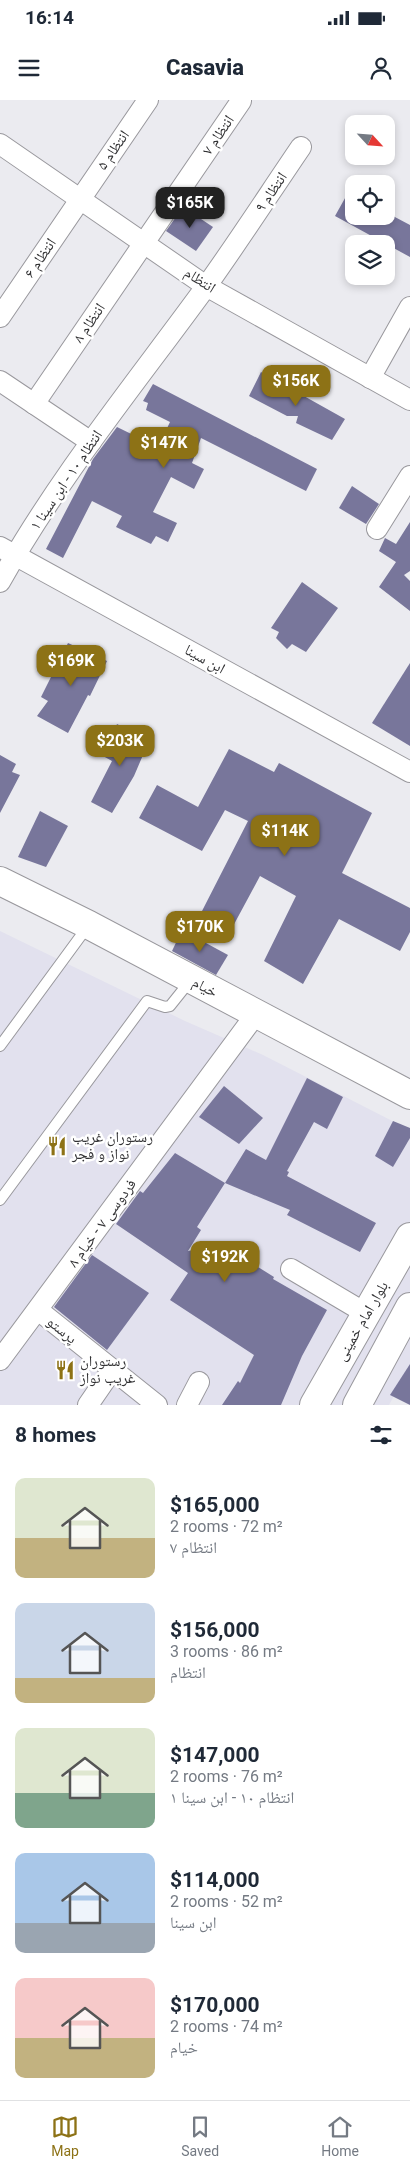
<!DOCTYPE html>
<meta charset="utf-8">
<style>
body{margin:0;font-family:Roboto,"Noto Naskh Arabic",sans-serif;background:#f2f2f3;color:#1f2937;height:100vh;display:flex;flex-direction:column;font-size:19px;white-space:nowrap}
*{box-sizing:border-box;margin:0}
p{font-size:16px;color:#747a83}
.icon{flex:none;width:28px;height:28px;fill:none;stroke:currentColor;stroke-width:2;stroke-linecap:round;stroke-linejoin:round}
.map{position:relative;height:1305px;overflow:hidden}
.side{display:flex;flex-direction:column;background:#fff;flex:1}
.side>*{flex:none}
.needle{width:32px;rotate:116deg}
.buttons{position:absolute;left:345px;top:15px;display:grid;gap:10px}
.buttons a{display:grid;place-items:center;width:50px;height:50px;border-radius:10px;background:#fff;box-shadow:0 2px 8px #0003;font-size:25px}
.price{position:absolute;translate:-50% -42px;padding:0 11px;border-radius:10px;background:#8d7216;color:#fff;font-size:16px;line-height:32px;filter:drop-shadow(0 1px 2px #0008)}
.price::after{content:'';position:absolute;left:50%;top:30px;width:15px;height:11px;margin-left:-8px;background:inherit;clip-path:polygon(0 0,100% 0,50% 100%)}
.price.current{background:#222;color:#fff}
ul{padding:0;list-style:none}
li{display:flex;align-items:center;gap:15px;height:125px;padding:0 15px}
li span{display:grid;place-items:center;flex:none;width:140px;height:100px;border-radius:10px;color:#555}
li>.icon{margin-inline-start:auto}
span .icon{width:60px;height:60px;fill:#fffc;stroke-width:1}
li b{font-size:21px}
h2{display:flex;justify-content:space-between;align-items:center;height:60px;padding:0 15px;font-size:21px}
.status{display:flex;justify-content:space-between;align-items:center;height:35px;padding:0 25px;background:#fff;direction:ltr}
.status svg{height:14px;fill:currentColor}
header{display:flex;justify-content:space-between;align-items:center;height:65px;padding:0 15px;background:#fff;font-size:22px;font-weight:800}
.dock{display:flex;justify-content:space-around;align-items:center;height:70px;border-top:1px solid #e0e1e3;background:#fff;font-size:14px;color:#747a83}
.dock a{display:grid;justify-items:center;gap:2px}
.dock .current{color:#8d7216}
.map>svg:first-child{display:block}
.built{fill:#e2e1ee}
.building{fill:#78769b}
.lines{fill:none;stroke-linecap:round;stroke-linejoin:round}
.lane-casing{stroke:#99989d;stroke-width:12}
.street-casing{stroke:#99989d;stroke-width:22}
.secondary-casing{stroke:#99989d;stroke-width:30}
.primary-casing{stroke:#99989d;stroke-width:30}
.lane{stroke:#fff;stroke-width:10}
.street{stroke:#fff;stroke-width:20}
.secondary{stroke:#fff;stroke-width:28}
.primary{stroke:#fff;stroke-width:28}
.labels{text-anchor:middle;stroke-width:5;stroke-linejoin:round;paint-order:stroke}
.street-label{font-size:15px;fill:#323234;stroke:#fff}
.poi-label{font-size:15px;fill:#323234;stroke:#fff;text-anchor:start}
</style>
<div class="status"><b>16:14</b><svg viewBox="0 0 49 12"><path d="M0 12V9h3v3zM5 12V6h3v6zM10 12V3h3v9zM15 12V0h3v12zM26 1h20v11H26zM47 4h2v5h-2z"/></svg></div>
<header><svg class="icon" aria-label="menu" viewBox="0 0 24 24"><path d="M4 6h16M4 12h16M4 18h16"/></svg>Casavia<svg class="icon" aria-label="person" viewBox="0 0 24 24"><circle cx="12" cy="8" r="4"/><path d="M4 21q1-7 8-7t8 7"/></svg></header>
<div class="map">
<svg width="410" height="1305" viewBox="0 0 410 1305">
<rect width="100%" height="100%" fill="#ebebf0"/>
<!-- built -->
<path class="built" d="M0,831l185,90 78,34 147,75v236l-21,39h-389z"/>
<!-- building -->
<g class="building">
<path d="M354,82v34h39l17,9v32l-75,-41z"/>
<path d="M183,107l30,20 -17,24 -30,-20z"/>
<path d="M261,272l84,47 -13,21 -36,-17 2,-7h-11l-38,-20z"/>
<path d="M153,284l164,85 -11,22 -105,-53 -9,25 12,6 -10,20 -23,-12 -18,35 24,11 -9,19 -12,-6 -5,8 -35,-17 6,-11 -30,-15 -29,57 -17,-9 47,-90 24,-32 41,20 12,-25 -24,-12 2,-7 -5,-2z"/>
<path d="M352,386l27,18 -13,20 -27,-16z"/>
<path d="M410,422v49l-6,4 6,6v30l-31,-24 17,-25 -17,-11 6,-13 11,6z"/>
<path d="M302,482l36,26 -32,44 -14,-8 -5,5 -11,-11 3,-6 -8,-4z"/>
<path d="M68,543l39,18 -17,35 -2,-1 -20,38 -31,-17 11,-15 -7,-4z"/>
<path d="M410,563v83l-38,-23z"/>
<path d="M117,624l32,17 -15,35 -22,37 -21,-11 21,-41 -9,-5z"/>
<path d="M229,649l45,23 5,-9 93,50 -30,60 68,35v24l-10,19 -61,-32 -36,65 -39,-23 32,-65 -36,-20 -28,52 -30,-17 46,-90 -23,-11 -23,41 -63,-33 18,-33 41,22z"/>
<path d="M0,655l16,9 -4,8 8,3 -20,38z"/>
<path d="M40,711l28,15 -22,41 -28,-10z"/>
<path d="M182,830l46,25 -12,20 -44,-24z"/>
<path d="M307,978l36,19 -16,32 -13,-7 -27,49 2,1 -2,4 89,47 -16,29 -73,-37 3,-5 -65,-27 21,-34 20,11z"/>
<path d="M224,986l39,32 -24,26 -40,-27z"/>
<path d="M393,1021l17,7v10l-17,29 -18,-11z"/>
<path d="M175,1053l50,30 -28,44 4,3 -13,21 35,-6 51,32 -1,2 54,31 -25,46 -21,49h-59l16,-24 2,2 14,-28 -84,-55 18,-27 -72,-49 24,-33 3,2z"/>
<path d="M92,1155l57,38 -42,57 -53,-43z"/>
<path d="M410,1264v41l-20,-10z"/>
</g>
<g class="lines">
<defs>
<g id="lane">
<path d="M0,946l88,-120"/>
<path d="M0,1100l147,-199 18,6 5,-1 20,-25"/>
</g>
<g id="street">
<path d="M0,44l206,142 204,114"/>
<path d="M0,217l148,-217"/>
<path d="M370,278l40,-71"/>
<path d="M0,281l91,61"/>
<path d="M34,304l207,-303"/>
<path d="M377,429l33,-53"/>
<path d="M0,447l410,225"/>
<path d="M0,482c58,-104 135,-198 205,-294 33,-46 64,-94 96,-141"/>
<path d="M291,1169l76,45"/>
<path d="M38,1210l119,95"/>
<path d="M0,1260l256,-346"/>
<path d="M88,1305l24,-35"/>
<path d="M187,1305l12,-23"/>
</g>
<path id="secondary" d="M0,781l89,44 321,170"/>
<g id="primary">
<path d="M314,1305l96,-168"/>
<path d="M357,1305l53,-98"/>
</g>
</defs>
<!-- lane casing -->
<use href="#lane" class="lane-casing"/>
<!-- street casing -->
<use href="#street" class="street-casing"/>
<!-- secondary casing -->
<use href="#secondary" class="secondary-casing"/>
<!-- primary casing -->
<use href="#primary" class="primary-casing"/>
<!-- lane -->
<use href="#lane" class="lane"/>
<!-- street -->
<use href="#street" class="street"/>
<!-- secondary -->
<use href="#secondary" class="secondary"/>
<!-- primary -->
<use href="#primary" class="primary"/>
</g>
<!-- icons -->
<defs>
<symbol id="restaurant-bare" viewBox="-9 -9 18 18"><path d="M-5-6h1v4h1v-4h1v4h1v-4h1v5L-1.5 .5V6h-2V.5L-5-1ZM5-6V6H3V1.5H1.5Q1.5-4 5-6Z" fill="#8d7216" stroke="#fff" stroke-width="2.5" paint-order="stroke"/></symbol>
</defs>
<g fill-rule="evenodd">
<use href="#restaurant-bare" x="43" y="1032" width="28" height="28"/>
<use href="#restaurant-bare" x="51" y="1256" width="28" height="28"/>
</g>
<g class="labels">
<!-- street labels -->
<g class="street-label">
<text transform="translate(218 35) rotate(-56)" y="5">انتظام ۷</text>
<text transform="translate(113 50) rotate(-55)" y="5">انتظام ۵</text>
<text transform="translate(271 92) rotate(-56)" y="5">انتظام ۹</text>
<text transform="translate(40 158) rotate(-56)" y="5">انتظام ۶</text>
<text transform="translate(200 180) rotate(33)" y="5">انتظام</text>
<text transform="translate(89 223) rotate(-56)" y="5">انتظام ۸</text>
<text transform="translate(66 380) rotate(-56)" y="5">انتظام ۱۰ - ابن سینا ۱</text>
<text transform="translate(205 559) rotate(29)" y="5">ابن سینا</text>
<text transform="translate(205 887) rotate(28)" y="5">خیام</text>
<text transform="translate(102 1123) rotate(-54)" y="5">فردوسی ۷ - خیام ۸</text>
<text transform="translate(362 1221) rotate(-60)" y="5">بلوار امام خمینی</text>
<text transform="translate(62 1230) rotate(39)" y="5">پرستو</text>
</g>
<!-- poi labels -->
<g class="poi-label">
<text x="72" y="1042">رستوران غریب<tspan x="72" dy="17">نواز و فجر</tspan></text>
<text x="80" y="1266">رستوران<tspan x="80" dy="17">غریب نواز</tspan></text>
</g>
</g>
</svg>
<div class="buttons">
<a><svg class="needle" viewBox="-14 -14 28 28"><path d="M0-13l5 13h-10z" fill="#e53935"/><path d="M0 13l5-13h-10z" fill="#747a83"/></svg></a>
<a><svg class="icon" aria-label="locate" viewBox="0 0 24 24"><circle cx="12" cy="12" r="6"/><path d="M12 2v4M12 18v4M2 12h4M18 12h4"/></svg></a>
<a><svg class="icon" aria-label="layers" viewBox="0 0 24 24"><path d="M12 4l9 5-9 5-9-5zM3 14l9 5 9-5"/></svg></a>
</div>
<b class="price current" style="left:190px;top:129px">$165K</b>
<b class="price" style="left:296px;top:307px">$156K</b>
<b class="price" style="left:164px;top:369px">$147K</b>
<b class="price" style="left:71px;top:587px">$169K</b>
<b class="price" style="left:120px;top:667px">$203K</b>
<b class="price" style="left:285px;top:757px">$114K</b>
<b class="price" style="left:200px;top:853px">$170K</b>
<b class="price" style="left:225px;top:1183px">$192K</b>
</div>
<section class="side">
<h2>8 homes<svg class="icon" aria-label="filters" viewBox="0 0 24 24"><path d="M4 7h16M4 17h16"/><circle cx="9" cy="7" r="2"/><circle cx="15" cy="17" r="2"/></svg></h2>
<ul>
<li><span style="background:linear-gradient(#dfe7d0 60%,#c2b280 0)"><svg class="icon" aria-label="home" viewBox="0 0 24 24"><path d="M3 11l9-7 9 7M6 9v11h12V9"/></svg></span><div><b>$165,000</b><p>2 rooms · 72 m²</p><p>انتظام ۷</p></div></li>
<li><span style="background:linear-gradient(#c9d6e8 75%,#c2b280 0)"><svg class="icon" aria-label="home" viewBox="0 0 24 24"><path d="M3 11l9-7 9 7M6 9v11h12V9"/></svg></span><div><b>$156,000</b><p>3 rooms · 86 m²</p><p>انتظام</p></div></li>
<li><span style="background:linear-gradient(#dfe7d0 65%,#7fa58c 0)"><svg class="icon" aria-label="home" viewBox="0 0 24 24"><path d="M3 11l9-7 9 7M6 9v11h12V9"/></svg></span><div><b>$147,000</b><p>2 rooms · 76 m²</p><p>انتظام ۱۰ - ابن سینا ۱</p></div></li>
<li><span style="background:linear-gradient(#a9c7e8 70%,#9aa5b1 0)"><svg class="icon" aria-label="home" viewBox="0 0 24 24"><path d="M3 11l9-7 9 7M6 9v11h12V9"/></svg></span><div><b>$114,000</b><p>2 rooms · 52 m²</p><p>ابن سینا</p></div></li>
<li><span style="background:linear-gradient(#f6c9c9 60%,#c2b280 0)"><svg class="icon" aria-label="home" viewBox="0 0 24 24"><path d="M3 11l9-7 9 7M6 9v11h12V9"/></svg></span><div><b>$170,000</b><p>2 rooms · 74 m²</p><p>خیام</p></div></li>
</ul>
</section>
<nav class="dock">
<a class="current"><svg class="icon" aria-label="map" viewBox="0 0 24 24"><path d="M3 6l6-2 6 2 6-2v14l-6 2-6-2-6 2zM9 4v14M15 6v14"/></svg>Map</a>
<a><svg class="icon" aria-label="saved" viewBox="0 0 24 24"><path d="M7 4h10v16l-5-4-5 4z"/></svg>Saved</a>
<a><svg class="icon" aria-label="home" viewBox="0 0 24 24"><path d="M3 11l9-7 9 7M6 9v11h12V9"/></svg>Home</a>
</nav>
